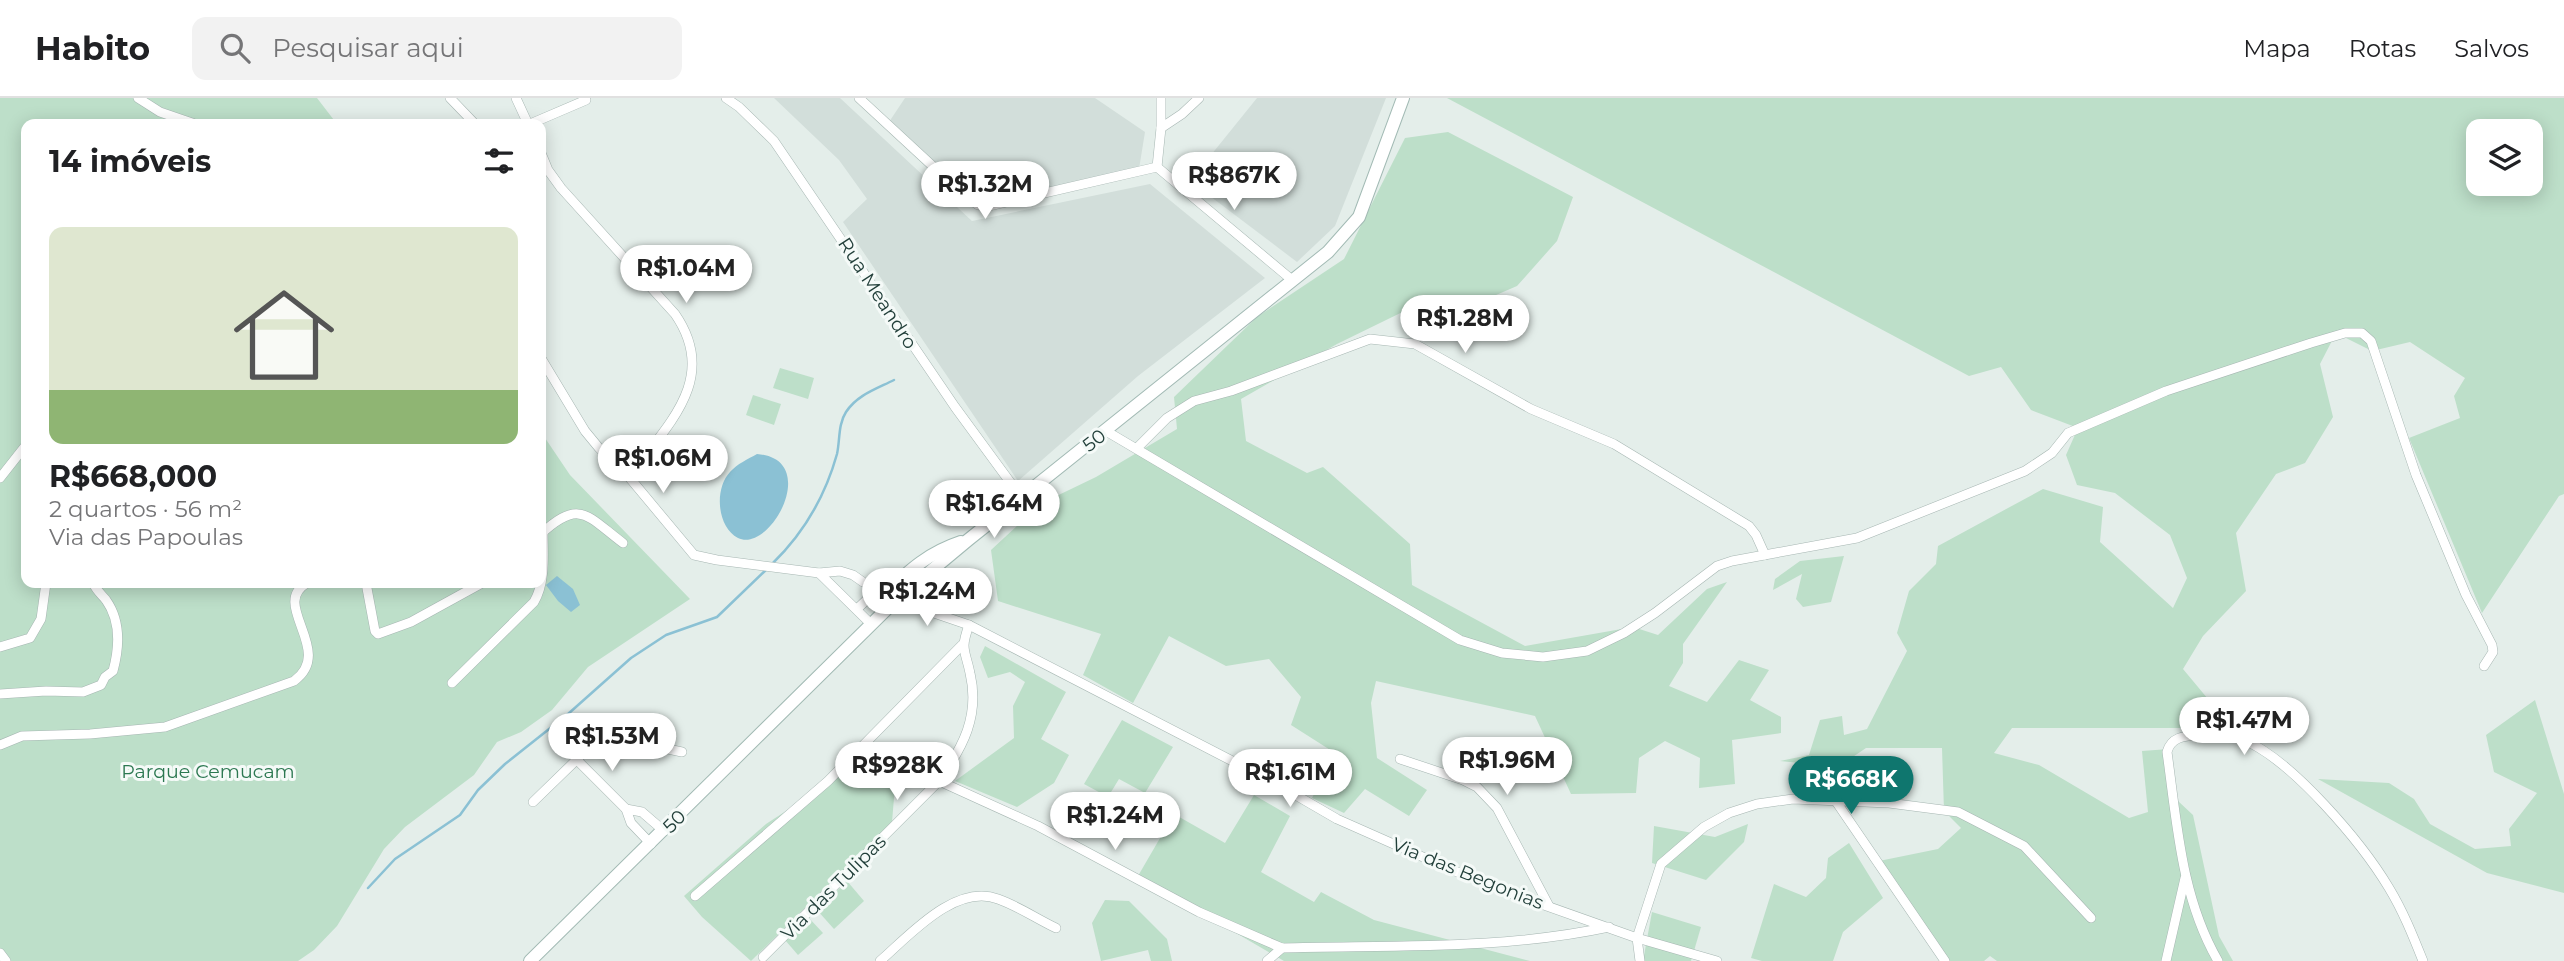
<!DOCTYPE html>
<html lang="pt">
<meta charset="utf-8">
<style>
body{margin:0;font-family:Montserrat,sans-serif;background:#f2f2f2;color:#202124;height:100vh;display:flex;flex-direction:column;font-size:26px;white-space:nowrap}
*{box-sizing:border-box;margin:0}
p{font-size:23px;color:#757577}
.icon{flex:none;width:38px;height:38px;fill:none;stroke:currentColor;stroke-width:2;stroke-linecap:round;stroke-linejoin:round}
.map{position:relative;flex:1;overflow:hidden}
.panel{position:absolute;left:21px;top:21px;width:525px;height:469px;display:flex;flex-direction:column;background:#fff;border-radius:14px;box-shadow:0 4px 18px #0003}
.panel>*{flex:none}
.tools{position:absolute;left:2466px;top:21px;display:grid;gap:14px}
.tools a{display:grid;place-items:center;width:77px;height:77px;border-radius:14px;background:#fff;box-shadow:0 4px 18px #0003;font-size:35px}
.price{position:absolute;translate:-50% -60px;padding:0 16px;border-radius:24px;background:#fff;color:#222;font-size:23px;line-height:46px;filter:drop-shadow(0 2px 4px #0008)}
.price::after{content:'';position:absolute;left:50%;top:42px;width:21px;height:16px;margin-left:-10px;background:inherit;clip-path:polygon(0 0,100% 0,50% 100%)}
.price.active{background:#0f766e;color:#fff}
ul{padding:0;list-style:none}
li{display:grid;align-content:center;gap:14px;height:371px;padding:0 28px}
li+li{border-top:2px solid #e0e0e0}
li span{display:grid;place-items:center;height:217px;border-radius:14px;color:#555}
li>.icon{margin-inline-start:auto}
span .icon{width:126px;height:126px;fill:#fffc;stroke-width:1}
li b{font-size:30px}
h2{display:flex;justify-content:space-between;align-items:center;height:84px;padding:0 28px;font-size:30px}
header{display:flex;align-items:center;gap:42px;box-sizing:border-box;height:98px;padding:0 35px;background:#fff;border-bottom:2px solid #e0e0e0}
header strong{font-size:33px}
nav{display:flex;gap:38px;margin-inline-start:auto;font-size:24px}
.search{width:490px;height:63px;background:#f2f2f2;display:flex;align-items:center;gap:18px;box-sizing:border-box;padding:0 24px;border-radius:14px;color:#757577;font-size:26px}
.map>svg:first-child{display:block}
.built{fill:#d2deda}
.green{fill:#bddfc9;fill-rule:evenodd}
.water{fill:#8bc1d4}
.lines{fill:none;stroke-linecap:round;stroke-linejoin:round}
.stream{stroke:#8bc1d4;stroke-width:2.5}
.minor-casing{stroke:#a6b6b2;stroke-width:10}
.secondary-casing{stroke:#a2bab4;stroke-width:14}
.minor{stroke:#fff;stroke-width:9}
.secondary{stroke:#fff;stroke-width:12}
.labels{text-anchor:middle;stroke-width:6;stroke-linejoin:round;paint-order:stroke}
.street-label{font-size:19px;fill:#23403b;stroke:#f5faf8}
.park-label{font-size:19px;fill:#2c7851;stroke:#f5faf8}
</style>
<header>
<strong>Habito</strong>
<div class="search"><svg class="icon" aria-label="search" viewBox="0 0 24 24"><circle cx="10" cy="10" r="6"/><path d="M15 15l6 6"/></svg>Pesquisar aqui</div>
<nav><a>Mapa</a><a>Rotas</a><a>Salvos</a></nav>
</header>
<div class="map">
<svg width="2564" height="863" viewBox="0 0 2564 863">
<rect width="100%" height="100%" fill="#e4eeea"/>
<!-- built -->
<g class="built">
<path d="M774,0h66l132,123 178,-37 115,94 -127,98 -120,105 -175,-259 24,-23 -28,-39z"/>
<path d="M905,0h190l50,34 -6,37 -161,36 -91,-80z"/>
<path d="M1257,0h129l-51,128 -38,36 -107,-81z"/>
</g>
<!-- green -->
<g class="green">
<path d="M0,0h317l20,26h-311v459h515v-151l29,43 120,124 -102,68 -36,43 -31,22 -24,10 -23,33 -69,52 -21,22 -47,77 -23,24 -16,11h-298z"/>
<path d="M1447,0h1117v396l-5,2 -77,117 -73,-175 51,-20 -6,-22 11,-18 -55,-36 -38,9 -36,-18 -16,31 13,53 -28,46 -29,11 -40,59 10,58 -43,45 -20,33 40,48 -14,11h-197l-18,25 45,12 90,53 19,-6 -6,-61 27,-2 9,52 15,14 26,121 14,25h-236l-7,-5 -6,5h-41l-64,-100 59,-12 23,-21 -17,-17 -2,-63h-76l-28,19 -58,-6 29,-6 11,-35 22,-4 2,19 23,-6 40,-78 -10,-18 12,-42 27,-27 2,-18 105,-57 60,18 -3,35 73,66 14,-30 -17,-43 -55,-42 -38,-8 -11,-30 12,-27 -47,-18 -30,-43 -32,9zM2478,33h52v53h-52z"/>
<path d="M1448,34l125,65 -16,44 -40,45 -65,28 -27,-13 -88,43 -96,55 5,42 61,32 16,-6 87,77 2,41 113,61 108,-19 25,8 49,-46 20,-7 -44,62v19l-14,23 38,16 32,-42 30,10 -19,30 31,17v16l-49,7 3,44 -36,4 1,-30 -35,-17 -26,17 -3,35 -65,1 -36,-78 -159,-35 -5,22 6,55 50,32 -18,26 -44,-27 -21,24 -32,-15 23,-45 -44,-28 10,-28 -32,-38 -43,7 -57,-30 -36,67 -50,-28 18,-41 -103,-33 -7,-51 51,-47 54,-26 81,-48 -3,-32 83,-80 87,-58 61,-121z"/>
<path d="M780,270l34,10 -6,21 -35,-11z"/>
<path d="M753,297l28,9 -7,21 -28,-10z"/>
<path d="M1844,458l-13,46 -28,5 -7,-8 6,-25 -29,16 2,-11 25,-18z"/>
<path d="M985,548l81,46 -25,47 28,16 -15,28 -37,24 -62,-26 59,-43 -1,-32 12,-24 -15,-10 -22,6 -8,-21z"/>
<path d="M2535,602l29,94v99l-77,-20 -169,-94 71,4 25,16 16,25 45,25 36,-3 -2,-17 28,-36 -43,-21 -8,-37z"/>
<path d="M1122,622l51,27 -28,46 -26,-14 -11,18 -24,-13z"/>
<path d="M873,667l22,21 -3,36 -141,139 -49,-44 -18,-21 82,-72 86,-56z"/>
<path d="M1254,697l36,21 -29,56 53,30 7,-10 53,28 156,41h-246l-146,-85 36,-62 51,29z"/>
<path d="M1748,726l-4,18 -38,38 -54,-17 2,-37 61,11z"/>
<path d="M1849,745l34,55 -40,34 -10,29h-71l-11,-3 23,-74 32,13 20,-19 2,-20z"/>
<path d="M847,783l17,20 -30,28 -17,-19z"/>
<path d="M1105,802l24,1 38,38 5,22h-21l-3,-11 -47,11 -9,-38z"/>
<path d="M1652,814l49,15 -10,34h-48z"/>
<path d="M808,819l15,16 -25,22 -13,-15z"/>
</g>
<!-- water -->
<g class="water">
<path d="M757,356c65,5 13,100 -19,84 -21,-11 -24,-49 -8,-66 7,-8 18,-13 27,-18z"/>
<path d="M557,478l16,13 7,16 -9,7 -13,-11 -12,-16z"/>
</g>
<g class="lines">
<!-- stream -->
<g class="stream">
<path d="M772,466c32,-31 53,-67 65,-110 3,-13 1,-30 9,-42 11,-17 30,-23 48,-32"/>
<path d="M368,790l27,-29 65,-44 18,-25 27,-26 63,-50 63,-56 35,-23 51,-18 51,-49"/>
</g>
<defs>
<g id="minor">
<path d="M138,0l22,14 35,12"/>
<path d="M450,0l25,26"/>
<path d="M516,0l12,26"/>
<path d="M726,0l13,9 35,34 181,266 66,90"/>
<path d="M859,0l106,98 13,9 11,1 168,-39"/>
<path d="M530,26l56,-24"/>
<path d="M1161,30l21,-14 17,-16"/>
<path d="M541,55l7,17 13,18 114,126c45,65 -8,111 -46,163"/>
<path d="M1157,69l135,113"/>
<path d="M1157,69l4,-39v-30"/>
<path d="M541,260l44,73 14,17 30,29 65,78 23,5 102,13 21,-2 13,4 10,7"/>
<path d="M1106,333l354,209 42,13 41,4 44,-6 37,-18 31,-20 62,-47 15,-5 125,-23 168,-67 27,-18 16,-20 98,-42 145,-48 34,-10h17l9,8 45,134 50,120 26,50 1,7 -9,14"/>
<path d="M1137,350l30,-30 27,-17 37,-10 139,-52 45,5 116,65 83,35 135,82 7,9 9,20"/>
<path d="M0,380l26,-33"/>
<path d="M541,436c39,-36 46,-18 82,9"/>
<path d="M819,475l52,51"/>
<path d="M366,485l9,48 3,3 33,-12 71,-39"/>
<path d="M896,502l73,25 306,158 62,36 113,50 46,19 141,50 80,23"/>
<path d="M857,511l18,-17"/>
<path d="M0,549l30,-9 11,-19 5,-36"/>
<path d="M452,585l82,-81c12,-21 9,-47 9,-70"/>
<path d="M0,596l46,-3 37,1 18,-7 4,-8 8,-6c6,-22 8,-50 -7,-71 -5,-6 -9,-9 -13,-17"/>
<path d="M0,647l22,-9 68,-2 75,-7 129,-46c42,-30 -25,-77 13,-98"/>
<path d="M576,661l50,50 5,14 20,21"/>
<path d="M1400,661l63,21 14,7 20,21 52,98"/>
<path d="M939,683l99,45 161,86 83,36"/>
<path d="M1835,702l110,161"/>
<path d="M533,704l67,-65 7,-1 75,16"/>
<path d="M626,711l16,3 22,19"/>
<path d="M695,798l133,-115 134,-136"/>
<path d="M0,855l6,8"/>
<path d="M763,859l176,-176c24,-34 41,-65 31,-108 -5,-24 -10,-23 -1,-48"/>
<path d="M880,863c29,-25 75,-78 118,-62 20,7 39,20 58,29"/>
<path d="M1267,863l15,-13c108,-3 220,2 327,-21"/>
<path d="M1640,863l-3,-23 24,-74 43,-37 25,-14 28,-9 36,-5 96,4 69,9 66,34 67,72"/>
<path d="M2166,863l19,-83"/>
<path d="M2218,863c-37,-64 -41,-138 -51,-209 4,-15 17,-16 30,-17 13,-1 35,0 47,5 49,21 118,103 145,148 14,23 24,48 34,73"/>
</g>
<g id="secondary">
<path d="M880,500c27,-25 45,-44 81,-56"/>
<path d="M530,863l366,-361 72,-60 360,-288 31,-35 44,-119"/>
</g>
</defs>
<!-- minor casing -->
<use href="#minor" class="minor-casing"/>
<!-- secondary casing -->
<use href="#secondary" class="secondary-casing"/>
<!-- minor -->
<use href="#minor" class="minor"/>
<!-- secondary -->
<use href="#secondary" class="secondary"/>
</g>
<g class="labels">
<!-- street labels -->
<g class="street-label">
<text transform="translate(878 195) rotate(57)" y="7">Rua Meandro</text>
<text transform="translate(1094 342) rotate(-38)" y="7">50</text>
<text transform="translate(674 723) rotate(-45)" y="7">50</text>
<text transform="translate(1468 775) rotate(22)" y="7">Via das Begonias</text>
<text transform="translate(833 789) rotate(-45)" y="7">Via das Tulipas</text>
</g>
<!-- park labels -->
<g class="park-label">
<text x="208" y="680">Parque Cemucam</text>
</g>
</g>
</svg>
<div class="tools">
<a><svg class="icon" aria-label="layers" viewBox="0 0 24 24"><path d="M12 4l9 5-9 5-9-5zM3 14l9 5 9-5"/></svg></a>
</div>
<b class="price" style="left:1234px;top:114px">R$867K</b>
<b class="price" style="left:985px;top:123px">R$1.32M</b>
<b class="price" style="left:686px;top:207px">R$1.04M</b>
<b class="price" style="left:1465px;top:257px">R$1.28M</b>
<b class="price" style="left:663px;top:397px">R$1.06M</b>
<b class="price" style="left:994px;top:442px">R$1.64M</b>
<b class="price" style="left:927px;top:530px">R$1.24M</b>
<b class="price" style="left:2244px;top:659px">R$1.47M</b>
<b class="price" style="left:612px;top:675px">R$1.53M</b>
<b class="price" style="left:1507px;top:699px">R$1.96M</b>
<b class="price" style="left:897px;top:704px">R$928K</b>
<b class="price" style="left:1290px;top:711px">R$1.61M</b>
<b class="price active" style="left:1851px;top:718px">R$668K</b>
<b class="price" style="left:1115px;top:754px">R$1.24M</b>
<section class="panel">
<h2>14 imóveis<svg class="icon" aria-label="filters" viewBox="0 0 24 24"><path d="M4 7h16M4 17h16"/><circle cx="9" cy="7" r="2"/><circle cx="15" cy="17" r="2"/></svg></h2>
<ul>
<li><span style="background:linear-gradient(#dfe7d0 75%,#8fb573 0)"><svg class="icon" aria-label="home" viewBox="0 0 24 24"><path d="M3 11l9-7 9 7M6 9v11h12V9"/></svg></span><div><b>R$668,000</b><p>2 quartos · 56 m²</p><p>Via das Papoulas</p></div></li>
</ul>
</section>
</div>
